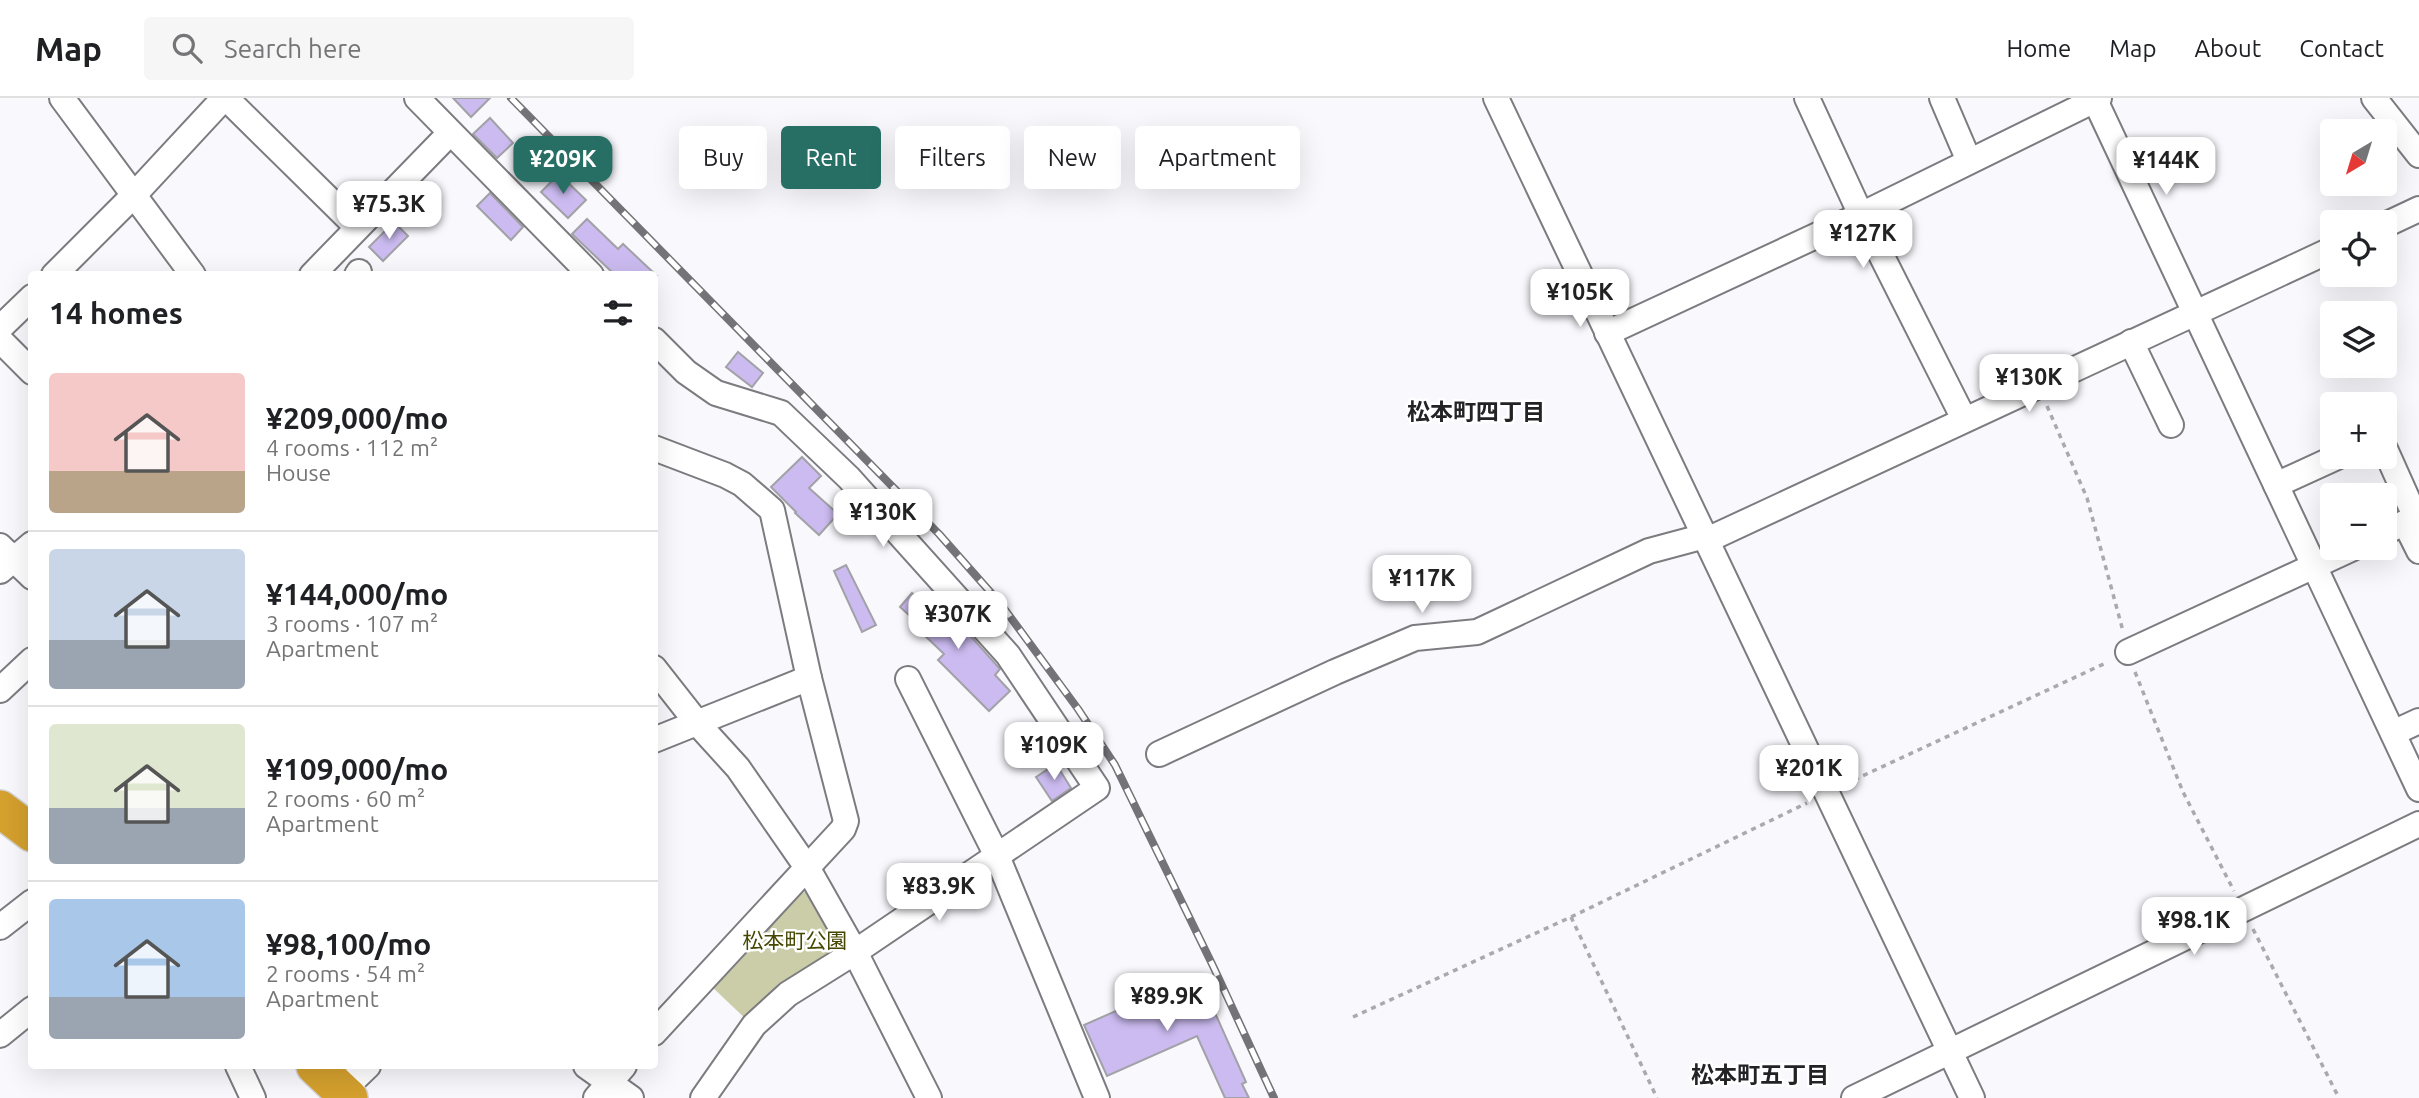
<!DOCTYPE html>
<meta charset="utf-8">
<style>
body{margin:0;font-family:Ubuntu,"Noto Sans JP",sans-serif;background:#f6f6f6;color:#202124;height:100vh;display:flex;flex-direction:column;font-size:26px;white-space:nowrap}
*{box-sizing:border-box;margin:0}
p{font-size:23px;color:#757577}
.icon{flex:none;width:38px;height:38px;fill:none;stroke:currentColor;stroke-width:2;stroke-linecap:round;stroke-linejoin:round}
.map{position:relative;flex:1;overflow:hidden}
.side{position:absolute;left:28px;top:173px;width:630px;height:798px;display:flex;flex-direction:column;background:#fff;border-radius:7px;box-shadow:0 7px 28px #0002}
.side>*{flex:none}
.hud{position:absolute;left:679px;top:28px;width:665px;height:63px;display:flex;gap:14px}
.needle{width:46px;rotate:218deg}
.fabs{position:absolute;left:2320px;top:21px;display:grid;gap:14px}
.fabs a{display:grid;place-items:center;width:77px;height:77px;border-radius:7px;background:#fff;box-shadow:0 7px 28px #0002;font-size:35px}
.price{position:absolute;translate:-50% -60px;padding:0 16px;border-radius:14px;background:#fff;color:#222;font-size:23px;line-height:46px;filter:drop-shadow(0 2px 4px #0008)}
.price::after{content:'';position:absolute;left:50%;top:42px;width:21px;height:16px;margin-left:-10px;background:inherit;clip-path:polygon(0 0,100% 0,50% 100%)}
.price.selected{background:#276e64;color:#fff}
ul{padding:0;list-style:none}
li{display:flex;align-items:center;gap:21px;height:175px;padding:0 21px}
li+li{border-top:2px solid #e0e0e0}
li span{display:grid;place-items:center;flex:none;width:196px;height:140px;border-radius:7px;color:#555}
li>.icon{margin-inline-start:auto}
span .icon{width:84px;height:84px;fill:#fffc;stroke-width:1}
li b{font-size:30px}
h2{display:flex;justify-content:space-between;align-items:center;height:84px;padding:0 21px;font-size:30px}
.pill{padding:0 24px;border-radius:7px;background:#fff;box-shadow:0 7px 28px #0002;font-size:24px;line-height:63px}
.pill.selected{background:#276e64;color:#fff}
header{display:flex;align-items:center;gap:42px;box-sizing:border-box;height:98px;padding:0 35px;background:#fff;border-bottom:2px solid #e0e0e0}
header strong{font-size:33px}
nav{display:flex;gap:38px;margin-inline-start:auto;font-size:24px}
.search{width:490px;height:63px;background:#f6f6f6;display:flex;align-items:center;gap:18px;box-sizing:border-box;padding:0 24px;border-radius:7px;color:#757577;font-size:26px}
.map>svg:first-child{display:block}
.green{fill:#cacda7}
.building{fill:#cbbbf0;stroke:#a2a1a6;stroke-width:2}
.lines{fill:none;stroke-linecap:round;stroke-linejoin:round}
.minor-casing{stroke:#7c7c80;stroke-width:28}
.highway-casing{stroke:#d3d3d3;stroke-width:40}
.path{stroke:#aaaaae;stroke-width:3.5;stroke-dasharray:5 5;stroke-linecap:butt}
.minor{stroke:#fff;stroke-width:24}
.highway{stroke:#d4a02e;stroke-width:37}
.rail-casing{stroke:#747478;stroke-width:8}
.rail{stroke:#fff;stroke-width:5;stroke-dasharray:16;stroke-linecap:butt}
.labels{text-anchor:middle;stroke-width:5;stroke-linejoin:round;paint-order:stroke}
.park-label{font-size:21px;fill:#454700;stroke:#fff}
.neighbourhood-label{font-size:23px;font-weight:bold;fill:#232325;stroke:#fff}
</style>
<header>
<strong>Map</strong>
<div class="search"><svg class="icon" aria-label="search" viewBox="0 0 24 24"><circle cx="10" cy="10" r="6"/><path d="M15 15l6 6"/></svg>Search here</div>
<nav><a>Home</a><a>Map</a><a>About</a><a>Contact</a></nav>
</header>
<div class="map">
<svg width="2419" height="1000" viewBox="0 0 2419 1000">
<rect width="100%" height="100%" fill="#f8f8fd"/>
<!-- green -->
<path class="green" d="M807,793l33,60 -91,71 -39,-37 75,-84z"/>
<!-- building -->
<g class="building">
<path d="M453,0h37l-19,19z"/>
<path d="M490,20l23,25 -16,15 -24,-24z"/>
<path d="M559,76l27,26 -18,18 -27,-26z"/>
<path d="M490,95l33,34 -12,13 -34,-34z"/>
<path d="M587,121l31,30 5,-5 33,31h-41l-43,-41z"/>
<path d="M394,124l14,14 -25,25 -14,-14z"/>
<path d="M738,254l25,21 -11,14 -26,-20z"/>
<path d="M802,359l19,19 -12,12 29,26 -19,21 -24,-22 1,-1 -25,-25z"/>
<path d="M846,467l30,60 -14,7 -28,-61z"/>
<path d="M912,495l11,9 2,-3 13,12 5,-6 57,64 -5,6 15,16 -21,20 -51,-51 6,-6 -25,-24 3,-3 -22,-20z"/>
<path d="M1056,666l15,24 -19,13 -16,-24z"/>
<path d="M1198,877l48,107 -4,2 7,14h-24l-28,-62 -90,40 -23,-51z"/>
</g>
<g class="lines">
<defs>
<g id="minor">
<path d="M62,0l131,177"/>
<path d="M226,0l131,129"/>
<path d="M417,0l174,177"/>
<path d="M1496,0l476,1000"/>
<path d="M1807,0l54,117 103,204"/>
<path d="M1942,0l27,63"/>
<path d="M2094,0l325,691"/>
<path d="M2374,0l45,57"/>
<path d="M2385,127l34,-16"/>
<path d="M54,177l80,-80 90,-97"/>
<path d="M312,177l138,-142"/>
<path d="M357,177l2,-3"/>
<path d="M0,230l32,-31"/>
<path d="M1607,235l254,-118 238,-117"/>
<path d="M0,242l32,32"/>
<path d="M654,242l32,32 30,21 65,20 68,65 159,177 89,133 -242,164 -67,42 -34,31 -51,73"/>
<path d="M2131,244l40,83"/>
<path d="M654,350l71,27 17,9 30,26 37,168 37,143 -3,8 -189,204"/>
<path d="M2385,351l31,69"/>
<path d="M2276,387l61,-28"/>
<path d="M2405,425l14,28"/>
<path d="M2385,434l34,-16"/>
<path d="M1707,442l626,-291"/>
<path d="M0,448l32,31"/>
<path d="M0,473l32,-27"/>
<path d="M2128,554l225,-104"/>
<path d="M654,570l44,56 40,44 70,101 47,83 74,146"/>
<path d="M908,581l89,177 100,242"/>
<path d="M0,592l32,-30"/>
<path d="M2393,635l26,-12"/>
<path d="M654,642l155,-62"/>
<path d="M1159,656l176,-82 80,-34 62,-6 172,-81 56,-15"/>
<path d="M0,829l32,-25"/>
<path d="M0,937l32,-26"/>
<path d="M238,968l15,32"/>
<path d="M586,968l45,32"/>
<path d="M342,993l26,-25"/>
<path d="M596,1000l28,-32"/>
<path d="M1854,1000l565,-274"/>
</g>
<g id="highway">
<path d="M0,711l32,24"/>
<path d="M315,968l34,32"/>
</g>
</defs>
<!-- minor casing -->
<use href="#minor" class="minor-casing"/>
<!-- highway casing -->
<use href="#highway" class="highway-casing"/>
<!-- path -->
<g class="path">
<path d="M2047,308l40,92 36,133"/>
<path d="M2135,574l48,120 51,99"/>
<path d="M1845,686l263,-122"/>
<path d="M1571,819l86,181"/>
<path d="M2253,831l86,169"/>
<path d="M1353,919l218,-100 236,-114"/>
</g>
<!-- minor -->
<use href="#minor" class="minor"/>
<!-- highway -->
<use href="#highway" class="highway"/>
<defs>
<path id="rail" d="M511,0l428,436 61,69 78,106 37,56 98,201 61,132"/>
</defs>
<!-- rail casing -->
<use href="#rail" class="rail-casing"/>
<!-- rail -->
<use href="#rail" class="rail"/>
</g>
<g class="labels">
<!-- park labels -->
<g class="park-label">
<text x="795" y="850">松本町公園</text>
</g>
<!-- neighbourhood labels -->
<g class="neighbourhood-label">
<text x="1476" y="322">松本町四丁目</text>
<text x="1760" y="985">松本町五丁目</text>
</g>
</g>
</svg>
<div class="fabs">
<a><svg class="needle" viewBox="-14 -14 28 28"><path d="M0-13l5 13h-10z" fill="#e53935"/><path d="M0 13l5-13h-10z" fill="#757577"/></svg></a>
<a><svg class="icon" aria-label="locate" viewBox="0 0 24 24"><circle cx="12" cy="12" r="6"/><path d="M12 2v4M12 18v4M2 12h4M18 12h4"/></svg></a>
<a><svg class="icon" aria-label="layers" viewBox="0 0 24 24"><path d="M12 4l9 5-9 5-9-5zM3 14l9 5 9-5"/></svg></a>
<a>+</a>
<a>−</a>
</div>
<b class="price selected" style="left:563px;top:98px">¥209K</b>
<b class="price" style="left:2166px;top:99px">¥144K</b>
<b class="price" style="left:389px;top:143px">¥75.3K</b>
<b class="price" style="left:1863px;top:172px">¥127K</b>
<b class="price" style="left:1580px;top:231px">¥105K</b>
<b class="price" style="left:2029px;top:316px">¥130K</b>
<b class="price" style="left:883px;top:451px">¥130K</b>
<b class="price" style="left:1422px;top:517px">¥117K</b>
<b class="price" style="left:958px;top:553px">¥307K</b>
<b class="price" style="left:1054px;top:684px">¥109K</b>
<b class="price" style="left:1809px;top:707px">¥201K</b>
<b class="price" style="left:939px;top:825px">¥83.9K</b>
<b class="price" style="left:2194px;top:859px">¥98.1K</b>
<b class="price" style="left:1167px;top:935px">¥89.9K</b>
<div class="hud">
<a class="pill">Buy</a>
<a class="pill selected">Rent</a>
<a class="pill">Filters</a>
<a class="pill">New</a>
<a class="pill">Apartment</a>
</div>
<section class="side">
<h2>14 homes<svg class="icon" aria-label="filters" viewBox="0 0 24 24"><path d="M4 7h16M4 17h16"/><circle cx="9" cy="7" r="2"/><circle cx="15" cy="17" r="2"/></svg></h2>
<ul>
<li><span style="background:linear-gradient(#f6c9c9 70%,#b9a48a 0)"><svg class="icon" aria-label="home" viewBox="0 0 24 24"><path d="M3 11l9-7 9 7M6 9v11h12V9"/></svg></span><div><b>¥209,000/mo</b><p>4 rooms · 112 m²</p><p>House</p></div></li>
<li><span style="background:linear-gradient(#c9d6e8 65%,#9aa5b1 0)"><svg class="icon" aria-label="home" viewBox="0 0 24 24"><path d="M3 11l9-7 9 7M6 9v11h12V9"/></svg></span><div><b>¥144,000/mo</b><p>3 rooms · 107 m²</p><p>Apartment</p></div></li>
<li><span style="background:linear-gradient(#dfe7d0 60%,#9aa5b1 0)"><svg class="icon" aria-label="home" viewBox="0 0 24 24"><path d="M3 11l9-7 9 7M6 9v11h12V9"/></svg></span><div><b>¥109,000/mo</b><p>2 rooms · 60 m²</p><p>Apartment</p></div></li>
<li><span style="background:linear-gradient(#a9c7e8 70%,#9aa5b1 0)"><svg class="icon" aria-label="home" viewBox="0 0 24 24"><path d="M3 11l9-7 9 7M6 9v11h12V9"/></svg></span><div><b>¥98,100/mo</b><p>2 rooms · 54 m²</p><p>Apartment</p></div></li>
</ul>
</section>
</div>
